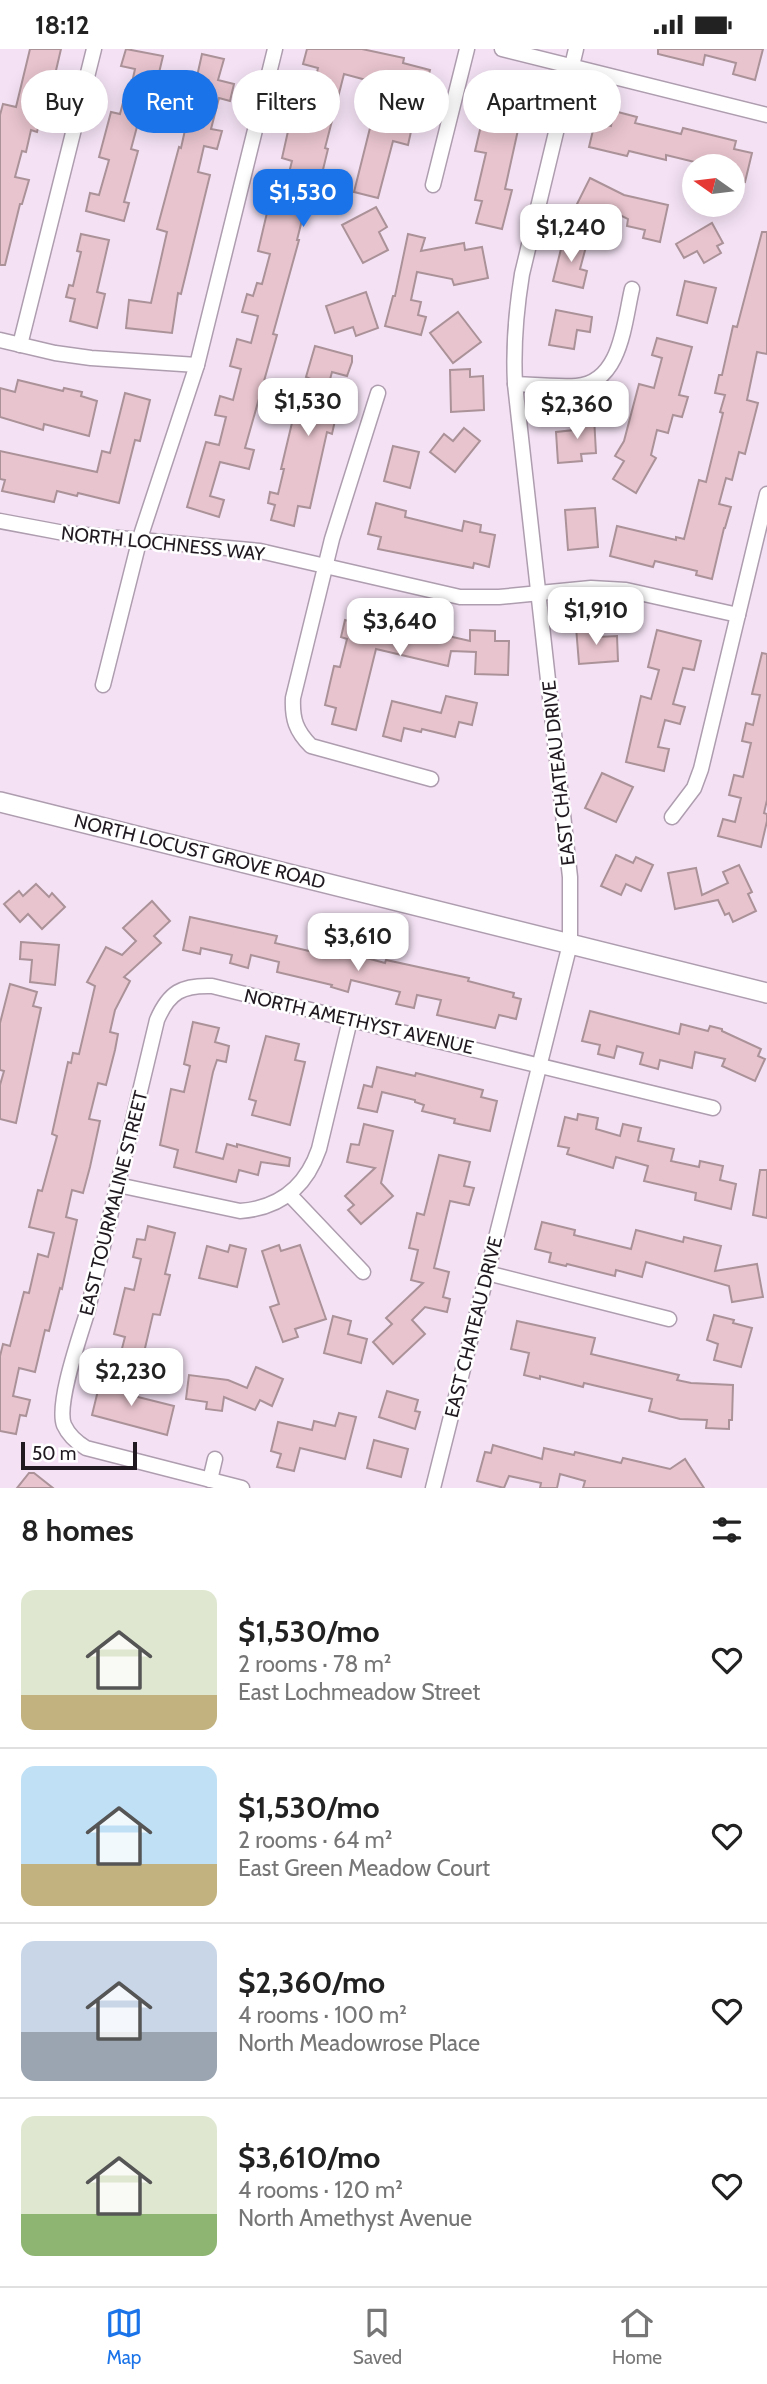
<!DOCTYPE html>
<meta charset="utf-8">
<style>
body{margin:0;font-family:Cabin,sans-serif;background:#f2f2f2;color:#222;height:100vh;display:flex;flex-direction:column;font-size:26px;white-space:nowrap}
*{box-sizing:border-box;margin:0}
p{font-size:23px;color:#767676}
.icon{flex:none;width:38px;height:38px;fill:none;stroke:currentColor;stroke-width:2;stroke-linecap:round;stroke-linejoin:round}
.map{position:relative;height:1439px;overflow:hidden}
.side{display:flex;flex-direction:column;background:#fff;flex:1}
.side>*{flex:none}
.guide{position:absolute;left:21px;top:21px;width:726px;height:63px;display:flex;gap:14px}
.needle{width:46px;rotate:284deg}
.fabs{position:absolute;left:682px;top:105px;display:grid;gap:14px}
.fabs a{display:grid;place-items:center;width:63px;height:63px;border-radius:50%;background:#fff;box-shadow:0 4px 18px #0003;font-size:35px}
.scale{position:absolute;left:21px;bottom:18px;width:116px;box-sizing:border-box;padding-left:7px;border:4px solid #201a20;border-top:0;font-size:19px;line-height:24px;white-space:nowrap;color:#201a20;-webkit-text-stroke:5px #fff;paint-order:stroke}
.price{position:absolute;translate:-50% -60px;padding:0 16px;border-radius:14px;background:#fff;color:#222;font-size:23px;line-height:46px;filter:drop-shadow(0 2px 4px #0008)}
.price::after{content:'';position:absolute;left:50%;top:42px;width:21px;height:16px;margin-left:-10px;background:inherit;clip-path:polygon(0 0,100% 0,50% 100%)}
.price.active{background:#1a73e8;color:#fff}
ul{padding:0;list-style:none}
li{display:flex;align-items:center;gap:21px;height:175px;padding:0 21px}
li+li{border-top:2px solid #e0e0e0}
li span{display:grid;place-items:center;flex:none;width:196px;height:140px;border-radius:14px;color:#555}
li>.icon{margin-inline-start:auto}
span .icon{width:84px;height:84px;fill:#fffc;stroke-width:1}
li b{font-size:30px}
h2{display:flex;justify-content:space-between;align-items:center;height:84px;padding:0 21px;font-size:30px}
.tag{padding:0 24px;border-radius:32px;background:#fff;box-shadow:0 4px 18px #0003;font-size:24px;line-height:63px}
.tag.active{background:#1a73e8;color:#fff}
.status{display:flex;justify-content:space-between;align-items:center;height:49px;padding:0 35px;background:#fff;direction:ltr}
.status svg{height:19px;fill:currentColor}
.menu{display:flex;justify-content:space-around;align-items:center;height:98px;border-top:2px solid #e0e0e0;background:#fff;font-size:19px;color:#767676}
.menu a{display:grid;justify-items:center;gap:4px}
.menu .active{color:#1a73e8}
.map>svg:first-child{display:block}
.building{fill:#e8c4ce;stroke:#ab9299;stroke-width:2}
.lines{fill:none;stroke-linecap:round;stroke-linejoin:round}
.minor-casing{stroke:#ae9daf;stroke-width:17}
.secondary-casing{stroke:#ae9daf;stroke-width:22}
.minor{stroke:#fff;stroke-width:14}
.secondary{stroke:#fff;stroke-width:19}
.labels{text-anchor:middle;stroke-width:5;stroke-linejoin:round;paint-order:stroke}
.street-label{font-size:19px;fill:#201a20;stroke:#fff}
</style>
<div class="status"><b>18:12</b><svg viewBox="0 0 49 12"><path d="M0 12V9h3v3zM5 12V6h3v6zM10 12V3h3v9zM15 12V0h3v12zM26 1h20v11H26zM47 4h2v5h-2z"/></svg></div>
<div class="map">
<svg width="767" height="1439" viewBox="0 0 767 1439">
<rect width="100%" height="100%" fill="#f4e2f4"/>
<!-- building -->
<g class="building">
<path d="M30,0h31l-11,47 -4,-1 -9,37 -6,-2 -5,22 -4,-1 -7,26 14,3 -7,24h-2l-15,61h-5v-150l3,-11 13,3z"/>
<path d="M126,0l37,7 -11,46 3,1 -6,23 -11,-3 -7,26 7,2 -14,51 5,1 -5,18 -38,-10 4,-18 9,2 10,-35 -10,-3 12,-45 9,2 5,-19 4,1 6,-27 -14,-3z"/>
<path d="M307,0h55l42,9 -1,5 27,7 -7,27 -16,-4 -8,31 13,3 -4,18 -15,-4 -15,57 -24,-6 27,-108 -37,-10 -19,74 3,1 -8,33 -8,-2 -15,60h2l-26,94 4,1 -32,113 9,2 -5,19 -29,-7 -10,34 14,4 -5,17 -32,-10 19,-65 13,3 7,-28 -11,-2 5,-19 13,4 8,-31 -11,-3 7,-27 14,4 7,-27 -16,-4 5,-18 6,2 4,-13 5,1 8,-30 -12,-3 12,-51 7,2 5,-18 4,1 6,-24 -10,-3 13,-58 15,3 8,-35 -15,-4z"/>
<path d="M658,0h105l-8,31 -22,-6 3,-11 -31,-8 -2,10 -45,-11z"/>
<path d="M202,5l22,5 -6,21 16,4 -4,17 -11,-3 -8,31 11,2 -5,18 -13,-3 -6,26 12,3 -29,119 -3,-1 -6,40 -46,-5 3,-28 22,3 16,-71 -10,-3 22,-82 2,1z"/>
<path d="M502,34l25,6 -22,100 7,1 -10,39 -26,-6 6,-22 -7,-1 11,-47 -11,-2 13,-55 10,2z"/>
<path d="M614,62l23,6 -2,6 46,11 2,-6 53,13 -2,8 18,4 -7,29 -12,-3v-13h-22l-45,-11v5l-37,-9 -2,5 -38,-9 6,-25 16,4z"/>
<path d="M590,129l34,17 44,10 -8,37 -17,-4 2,-8 -18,-4 1,-7 -26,-13 -10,18 -20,-10z"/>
<path d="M376,158l11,20 -8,5 9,18 -25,13 -21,-38z"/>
<path d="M712,174l11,20 -6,3 4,7 -17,10 -7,-12 -13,7 -8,-14z"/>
<path d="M762,183h5v122l-10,-2 -10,48 11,3 -13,51 -6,-2 -7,28 -6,-2 -7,26 12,3 -6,21h-1l-12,51 -16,-4 1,-4 -42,-10 -2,6 -43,-11 7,-30 59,14v-3l8,2 15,-59 7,2 17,-69 -3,-1 5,-17 -10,-2 4,-18h3l11,-49 4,1z"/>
<path d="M81,185l28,6 -12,52 8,2 -8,34 -27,-7 5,-22 -9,-2 3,-12 4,1 8,-34 -4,-1z"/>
<path d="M408,185l17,4 -4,13 43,-8 1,7 17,-3 6,31 -34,7 -2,-6 -35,-7 -6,28 10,2 -3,13 8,2 -5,18 -36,-9 8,-30h2z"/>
<path d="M564,188l23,6 -7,26 7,2 -4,17 -30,-7z"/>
<path d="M685,232l31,7 -9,35 -30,-8z"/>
<path d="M366,243l12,36 -22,8 -3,-9 -18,6 -9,-27z"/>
<path d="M556,261l36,7 -2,15 -13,-2 -3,19 -25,-4z"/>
<path d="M458,263l23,30 -28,21 -23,-30z"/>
<path d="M657,289l35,9 -13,48 9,2 -6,20 -9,-2 -5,18 -11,-3 -6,25 5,3 -20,35 -23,-14 11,-18 -9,-5 9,-15 15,-57 15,4 8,-30 -10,-3z"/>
<path d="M315,297l37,10v6l-5,14 -15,-4 -7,26 3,1 -4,14 12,3 -4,18 -5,-2 -17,76 -12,-2 -4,20 -23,-6 4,-15 -7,-2 2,-11 8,2 6,-25h-3l15,-63 10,3 7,-29 -7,-3z"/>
<path d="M470,320v8l13,-1 1,34 -33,2 -1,-42z"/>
<path d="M18,331l45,11 1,-3 18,4 -1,4 16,5 -8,35 -45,-12 -1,6 -43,-13v-29l15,4z"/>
<path d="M125,344l25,7 -10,41 -5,-1 -16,63 -41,-10 -1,3 -20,-5 -3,11 -52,-11 3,-11 -5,-1v-28l97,21 5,-21 8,2z"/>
<path d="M594,368l2,36 -15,1 1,7 -24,2 -2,-31 18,-2 -1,-12z"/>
<path d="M464,379l16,13 -25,31 -25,-20 14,-18 9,7z"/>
<path d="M393,397l26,6 -9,36 -26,-7z"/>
<path d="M376,454l30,8 -1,6 57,14 2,-10 17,4 -1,7 15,3 -6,32 -15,-4 -1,5 -95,-19 3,-12 -13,-3z"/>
<path d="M595,459l3,39 -30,3 -3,-40z"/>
<path d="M357,558l29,8 -4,17 28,6 5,-17 22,6 -2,6 35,8v-11l25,1v10h14l-1,34 -33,-1 1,-22 -25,-1 -3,15 -72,-17 -20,81 -24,-6 4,-16 -11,-3 5,-22 4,-17 6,1 7,-28 -6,-2 4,-17 8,2z"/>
<path d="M596,577l1,11 20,-1 1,25 -39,3 -3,-37z"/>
<path d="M657,581l44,11 -7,29 -11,-2 -10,36 12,3 -5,17 -15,-4 -7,27 11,2 -5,22 -38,-9 15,-66 10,3 8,-29 -11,-3z"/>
<path d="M762,604l5,1v146l-3,13 3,1v7l-6,26 -43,-11 5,-17 12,3 6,-24 -12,-3 5,-20 9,2 8,-34 -9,-2 4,-18 7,2 7,-30 -8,-1z"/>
<path d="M446,647l31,7 -5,22 -13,-3 -4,15 -33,-8 -1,3 -17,-4 -3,13 -18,-5 9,-35 49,12z"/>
<path d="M602,724l31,14 -17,35 -31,-14z"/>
<path d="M616,806l17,8 3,-6 17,8 -12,26 -15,-7 -5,11 -20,-9z"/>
<path d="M739,816l13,27 -4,2 8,17 -23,11 -4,-9 -4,2 -7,-15 -43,9 -7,-36 28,-5 6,27 26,-12 -5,-11z"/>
<path d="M36,835l13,13 3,-4 13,14 -23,22 -14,-15 -8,8 -16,-18 15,-13 4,5z"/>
<path d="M152,852l18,20 -16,15 7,7 -37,34 6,4 -15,29 -5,22 8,2 -3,16 -9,35 -8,-2 -9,36 11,2 -10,46 -7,26 -11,-3 -6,27 11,3 -15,69 -2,-1 -11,43 -4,-1 -10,42 -16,-4 -6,28 17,4 -4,16 -6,-1 -4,19 -16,-3v-75l3,-12 7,2 14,-54 5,1 9,-39 10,3 6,-24 -25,-6 9,-37 4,1 15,-55 -5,-2 16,-72 3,1 2,-10 6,1 16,-68 -8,-4 19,-35 16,8 14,-14 -13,-13z"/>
<path d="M190,868l87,19 -2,7 64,15 2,-7 44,12 1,-3 83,18 -1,3 46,12 -1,4 8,2 -5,20 -17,-4 -4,13 -58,-13 4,-15 -24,-5 -3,13 -18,-4 4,-12 -49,-12 -3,12 -17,-5 1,-2 -55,-13 2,-10 -28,-7 -3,13 -18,-5 2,-8 -31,-7 -1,6 -17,-4z"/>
<path d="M21,893l38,3 -4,40 -25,-3 2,-22 -12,-1z"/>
<path d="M10,935l27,8 -4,14 8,2 -25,115 -16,-4v-34l4,-14 -4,-1v-47z"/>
<path d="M590,962l89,23 2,-10 27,7 2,-5 12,3v2l39,18 -3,7 7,3 -10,22 -33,-15 3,-7 -30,-7 -3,16 -32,-8 -2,9 -18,-5 3,-11 -26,-7 -3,12 -16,-4 2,-9 -18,-4z"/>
<path d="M193,973l26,6 -4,14 14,4 -3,16 -9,-2 -4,12 -17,80 27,7 4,-15 10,3v-3l53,14 -1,8 -28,-4 -3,13 -19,-5 -3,12 -62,-15 4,-17 -18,-5 11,-56 13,3 6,-26 -6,-2z"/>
<path d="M266,987l33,8 -4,16 10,2 -15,63 -38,-10 4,-14 -7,-2z"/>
<path d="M377,1018l38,9 1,-3 67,17 -2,7 16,4 -7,30 -36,-8 1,-4 -33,-8 2,-6 -9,-3v-2l-33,-8 -5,20 -19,-4 6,-23 8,2z"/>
<path d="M578,1065l20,4 -2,11 24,7 3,-12 18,4 -3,13 36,8 -3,12 28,6 1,-6 23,5 -3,14 16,4 -5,25 -36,-9 1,-7 -52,-12 4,-15 -32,-9 -3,11 -46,-14 2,-6 -11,-2 7,-29 12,3z"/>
<path d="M364,1075l29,7 -12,52 12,13 -32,28 -13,-14 6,-5 -9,-9 30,-28 -28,-6 4,-18 8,1z"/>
<path d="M439,1106l31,7 -6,24 10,2 -5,17 -19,-4 -16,67 15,4 -6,25 7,2 -3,13 -22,-5 -13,13 13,14 -32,30 -20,-22 19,-18 -6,-6 37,-35 -12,-3 7,-30 -9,-2 8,-35 7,2z"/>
<path d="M760,1121h7v48l-14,-3z"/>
<path d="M542,1173l33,8 -1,5 57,14 5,-19 47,12 1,-5 37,9 -6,25 42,-7 6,33 -31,5 -3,-16 -83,-24 -4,15 -26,-7 -1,6 -48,-12 -1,2 -17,-4 2,-9 -16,-4z"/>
<path d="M148,1177l27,7 -10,41 5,1 -10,40 -7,-1 -11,47 -22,-5 5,-19 -11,-3 11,-46 9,2 7,-31 -8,-2 4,-18 8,1z"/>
<path d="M230,1196l16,4 -9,38 -38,-9 8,-32 21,6z"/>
<path d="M279,1196l2,6 19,-6 26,74 -31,10 3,8 -15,5 -13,-35 9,-3 -17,-53z"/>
<path d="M714,1266l20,5 -1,3 19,5 -11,39 -27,-7 4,-16 -11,-4z"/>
<path d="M333,1267l18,5 -3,13 19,5 -6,24 -37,-10z"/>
<path d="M517,1272l78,17 -4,16 88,21 -2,5 14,3 42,2 -1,35h-3v9l-23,-1 1,-8 -27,-1 -31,-8 3,-12 -68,-16 -1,4 -43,-11v3l-16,-4 5,-22 -18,-4z"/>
<path d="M256,1318l27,12 -11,27 -12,-6 -5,10 -31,-13 -2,14 -16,-2 1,-7 -21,-3 3,-24 39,5 19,8z"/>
<path d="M101,1329l31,8 -2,9 44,11 -7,29 -75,-20z"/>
<path d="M387,1342l31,9 -3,11 5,1 -5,17 -36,-12z"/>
<path d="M339,1364l17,4 -11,42 -45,-11 -6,23 -17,-4 4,-13 -10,-3 7,-29 34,8 2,-9 21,5z"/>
<path d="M374,1391l34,9 -7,28 -34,-9z"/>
<path d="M493,1396l49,14 2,-11 30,7 1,-3 46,11 2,-5 47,11 15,-10 19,29h-121l2,-7 -25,-7 -3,14h-17l1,-5 -32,-7 -5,12 -27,-7 8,-29 6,1z"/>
<path d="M29,1424h5l19,15h-36z"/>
</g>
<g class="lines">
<defs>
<g id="minor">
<path d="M502,0l265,66"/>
<path d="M433,136l34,-136"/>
<path d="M0,291l55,13 36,5 106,7"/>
<path d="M20,296l74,-296"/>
<path d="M515,335c20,1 41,3 61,2 45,-3 48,-63 56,-97"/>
<path d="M378,344l-46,146 -39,159c-1,21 3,33 18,48l120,33"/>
<path d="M0,472l64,12 196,18 200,46h39l92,-9 35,2 112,25"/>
<path d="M103,636l37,-147 57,-173 78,-316"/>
<path d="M672,768l22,-29 7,-19 66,-275"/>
<path d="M118,1136l122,26c40,-3 66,-24 79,-62l31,-129"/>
<path d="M290,1146l73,77"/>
<path d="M487,1224l182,46"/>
<path d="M210,1431l5,-21"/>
<path d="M242,1439l-156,-40c-10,-6 -17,-12 -22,-23 -8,-21 16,-89 23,-112l70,-293c12,-28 25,-35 55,-34l501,122"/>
<path d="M433,1439l137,-544v-67l-55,-493c-2,-38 1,-73 7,-110l54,-225"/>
</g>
<path id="secondary" d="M0,753l767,191"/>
</defs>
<!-- minor casing -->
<use href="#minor" class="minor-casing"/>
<!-- secondary casing -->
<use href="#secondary" class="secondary-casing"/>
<!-- minor -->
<use href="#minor" class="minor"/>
<!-- secondary -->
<use href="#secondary" class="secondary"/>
</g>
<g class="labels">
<!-- street labels -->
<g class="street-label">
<text transform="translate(163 494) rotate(6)" y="7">NORTH LOCHNESS WAY</text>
<text transform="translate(558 724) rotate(-96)" y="7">EAST CHATEAU DRIVE</text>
<text transform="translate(200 802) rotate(14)" y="7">NORTH LOCUST GROVE ROAD</text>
<text transform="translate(359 972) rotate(13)" y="7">NORTH AMETHYST AVENUE</text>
<text transform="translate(113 1154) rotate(-76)" y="7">EAST TOURMALINE STREET</text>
<text transform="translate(473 1278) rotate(-76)" y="7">EAST CHATEAU DRIVE</text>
</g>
</g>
</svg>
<div class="fabs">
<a><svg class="needle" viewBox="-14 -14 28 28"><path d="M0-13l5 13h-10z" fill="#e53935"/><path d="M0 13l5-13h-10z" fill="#767676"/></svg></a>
</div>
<div class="scale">50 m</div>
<b class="price active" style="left:303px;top:180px">$1,530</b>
<b class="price" style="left:571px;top:215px">$1,240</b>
<b class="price" style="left:308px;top:389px">$1,530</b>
<b class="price" style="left:577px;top:392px">$2,360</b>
<b class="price" style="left:596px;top:598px">$1,910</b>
<b class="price" style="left:400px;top:609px">$3,640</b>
<b class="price" style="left:358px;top:924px">$3,610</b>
<b class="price" style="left:131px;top:1359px">$2,230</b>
<div class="guide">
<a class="tag">Buy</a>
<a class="tag active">Rent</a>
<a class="tag">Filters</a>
<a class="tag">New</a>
<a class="tag">Apartment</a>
</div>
</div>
<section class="side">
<h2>8 homes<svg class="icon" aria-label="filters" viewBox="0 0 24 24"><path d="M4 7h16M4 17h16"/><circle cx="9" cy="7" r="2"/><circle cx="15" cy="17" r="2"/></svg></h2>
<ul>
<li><span style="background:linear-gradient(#dfe7d0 75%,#c2b280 0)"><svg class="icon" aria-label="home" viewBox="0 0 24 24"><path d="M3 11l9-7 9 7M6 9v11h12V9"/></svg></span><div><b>$1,530/mo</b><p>2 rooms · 78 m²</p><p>East Lochmeadow Street</p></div><svg class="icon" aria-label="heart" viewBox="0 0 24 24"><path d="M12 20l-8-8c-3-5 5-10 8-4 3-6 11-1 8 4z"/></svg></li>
<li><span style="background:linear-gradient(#bfe0f5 70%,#c2b280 0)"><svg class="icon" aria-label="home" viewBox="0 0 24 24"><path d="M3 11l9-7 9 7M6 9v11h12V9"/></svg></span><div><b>$1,530/mo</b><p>2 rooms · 64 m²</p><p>East Green Meadow Court</p></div><svg class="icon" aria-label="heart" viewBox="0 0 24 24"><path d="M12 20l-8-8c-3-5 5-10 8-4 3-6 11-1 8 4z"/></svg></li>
<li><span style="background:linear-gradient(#c9d6e8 65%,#9aa5b1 0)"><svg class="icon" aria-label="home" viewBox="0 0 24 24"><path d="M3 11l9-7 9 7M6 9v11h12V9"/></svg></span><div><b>$2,360/mo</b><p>4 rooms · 100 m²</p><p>North Meadowrose Place</p></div><svg class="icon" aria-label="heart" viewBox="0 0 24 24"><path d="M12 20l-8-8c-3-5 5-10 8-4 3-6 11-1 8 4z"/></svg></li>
<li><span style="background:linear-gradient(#dfe7d0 70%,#8fb573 0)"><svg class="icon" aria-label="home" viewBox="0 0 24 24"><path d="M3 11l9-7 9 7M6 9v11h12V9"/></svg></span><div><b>$3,610/mo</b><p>4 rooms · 120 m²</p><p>North Amethyst Avenue</p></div><svg class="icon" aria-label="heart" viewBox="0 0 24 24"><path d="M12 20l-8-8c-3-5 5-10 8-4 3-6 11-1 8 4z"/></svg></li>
</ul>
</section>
<nav class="menu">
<a class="active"><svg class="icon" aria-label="map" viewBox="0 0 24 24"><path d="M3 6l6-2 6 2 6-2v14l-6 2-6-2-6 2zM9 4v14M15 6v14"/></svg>Map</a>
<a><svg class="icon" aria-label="saved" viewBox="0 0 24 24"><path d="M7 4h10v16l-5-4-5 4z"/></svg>Saved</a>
<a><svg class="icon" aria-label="home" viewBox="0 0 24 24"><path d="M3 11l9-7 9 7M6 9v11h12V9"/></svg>Home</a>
</nav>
